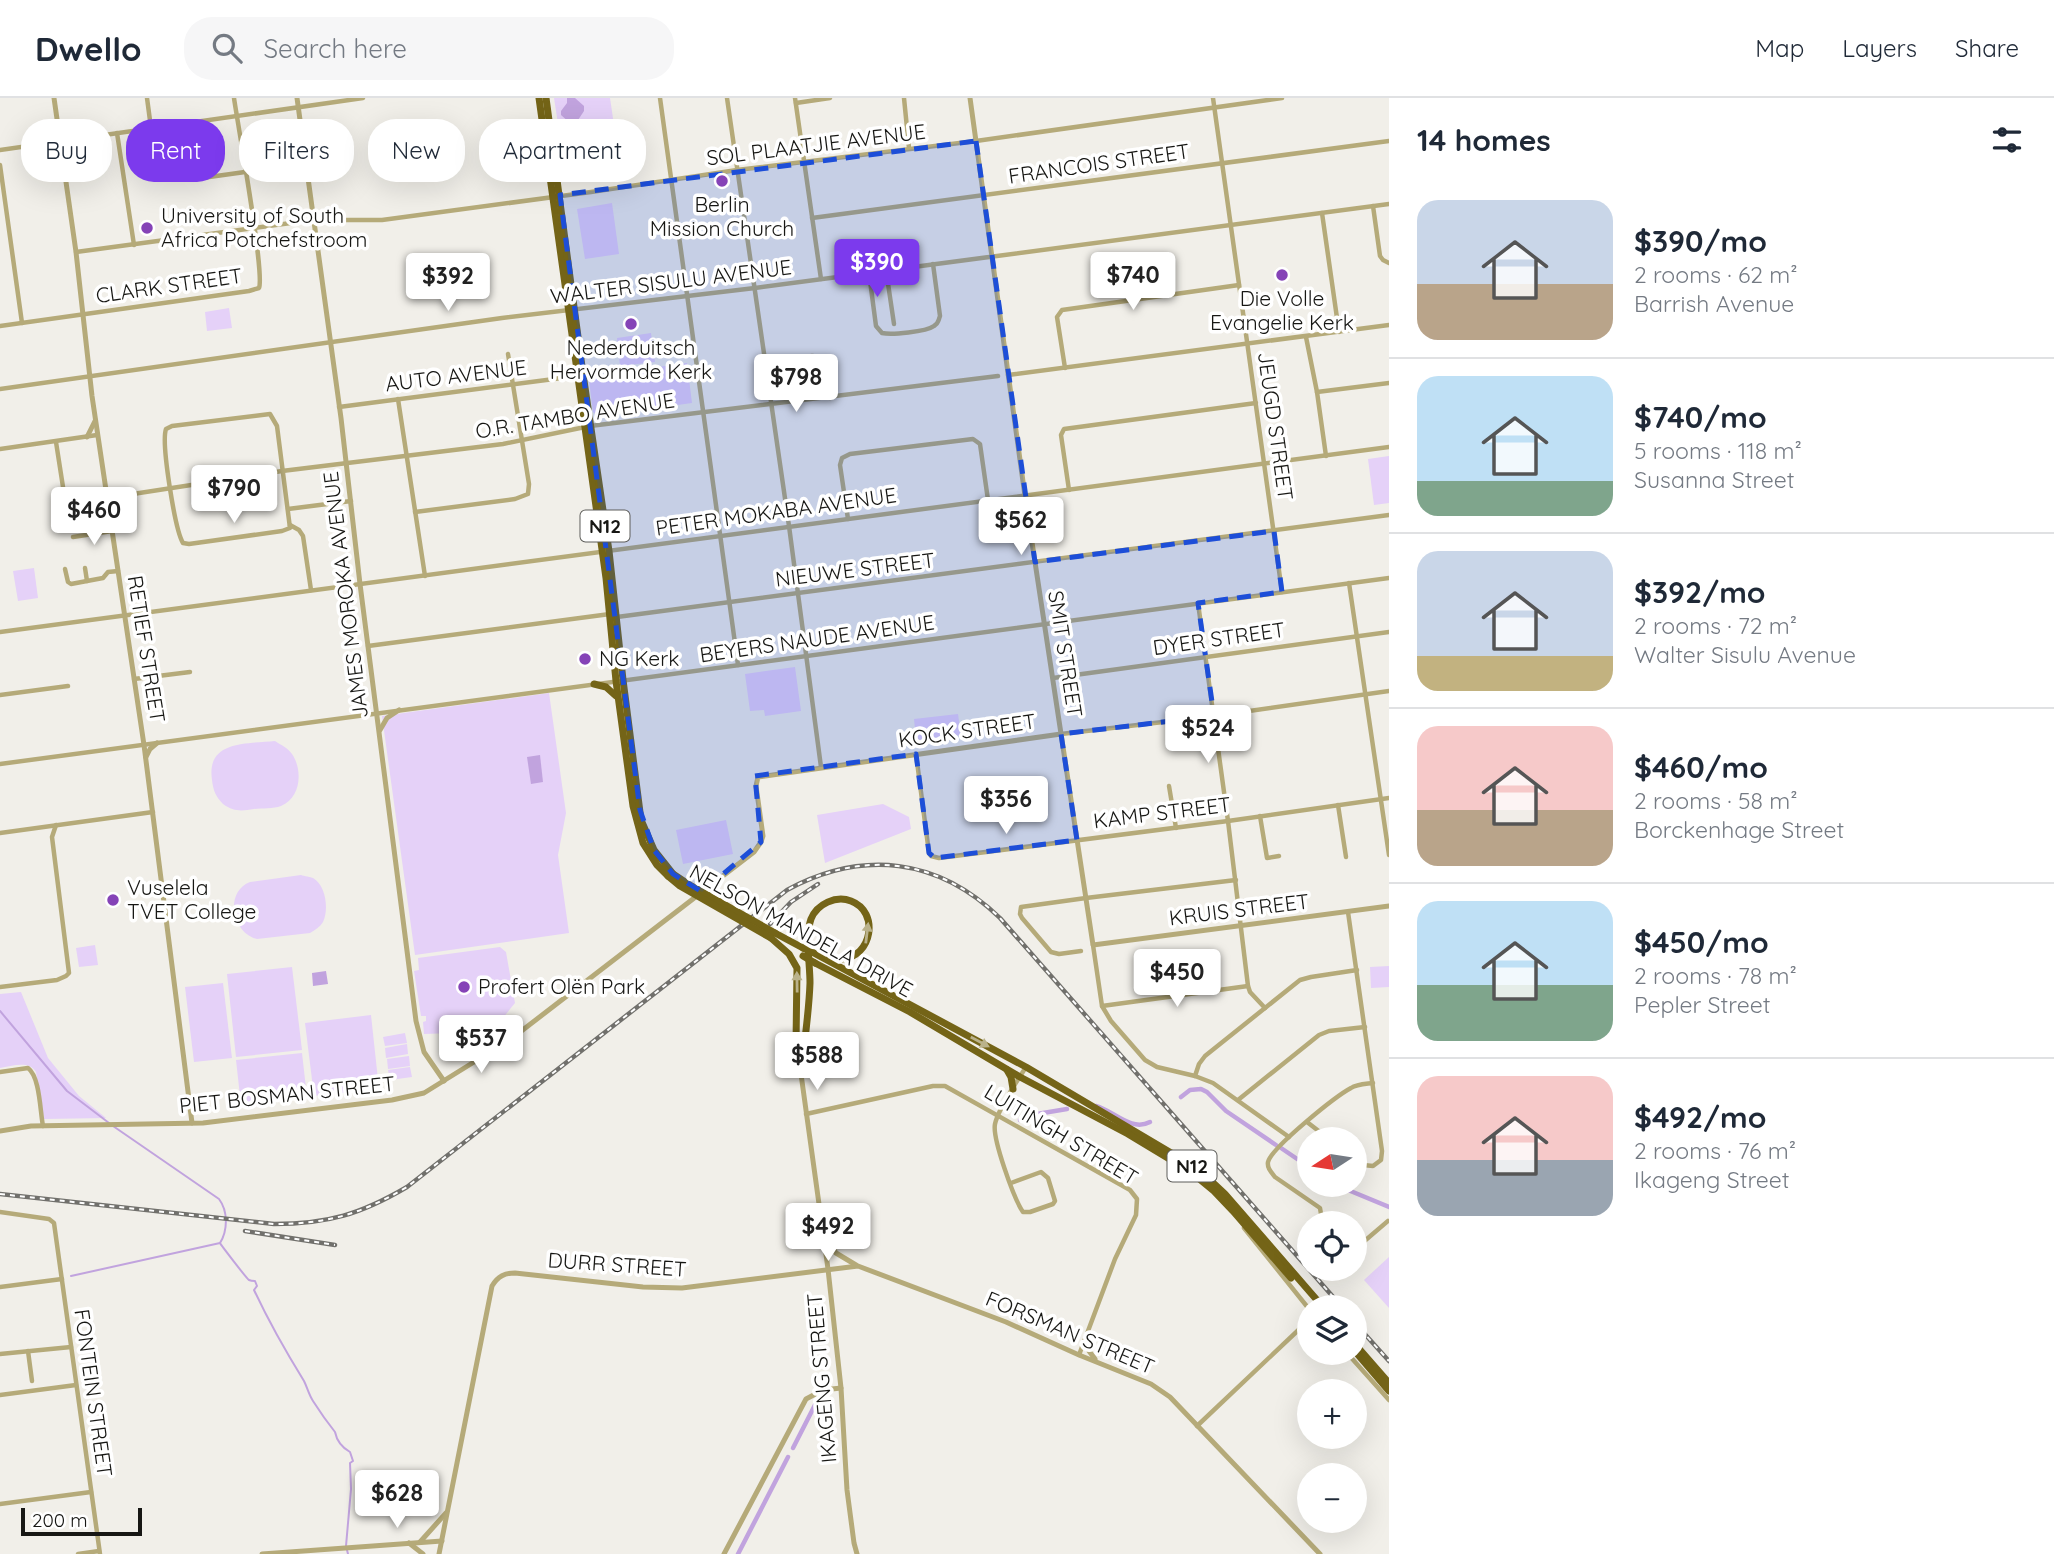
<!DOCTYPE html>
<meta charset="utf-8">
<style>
body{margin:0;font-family:Quicksand,sans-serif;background:#f6f6f7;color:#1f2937;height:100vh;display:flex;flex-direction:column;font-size:26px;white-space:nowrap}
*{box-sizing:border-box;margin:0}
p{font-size:23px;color:#747a83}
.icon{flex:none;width:38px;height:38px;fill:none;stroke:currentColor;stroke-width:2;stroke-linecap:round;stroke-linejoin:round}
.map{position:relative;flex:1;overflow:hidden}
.sheet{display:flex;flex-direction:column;background:#fff;width:665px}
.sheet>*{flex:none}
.banner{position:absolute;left:21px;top:21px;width:665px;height:63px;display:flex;gap:14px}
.needle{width:46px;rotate:258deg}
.fabs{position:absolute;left:1297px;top:1029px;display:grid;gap:14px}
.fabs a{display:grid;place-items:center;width:70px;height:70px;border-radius:50%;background:#fff;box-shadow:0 7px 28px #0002;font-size:35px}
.scale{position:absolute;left:21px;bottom:18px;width:121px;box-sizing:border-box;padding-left:7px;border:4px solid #171714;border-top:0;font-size:19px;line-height:24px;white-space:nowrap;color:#171714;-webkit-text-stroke:5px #fff;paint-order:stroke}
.price{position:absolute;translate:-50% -60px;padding:0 16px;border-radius:7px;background:#fff;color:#222;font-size:23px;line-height:46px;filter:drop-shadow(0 2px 4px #0008)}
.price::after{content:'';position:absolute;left:50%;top:42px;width:21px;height:16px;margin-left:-10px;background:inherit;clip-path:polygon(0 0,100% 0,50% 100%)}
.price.selected{background:#7c3aed;color:#fff}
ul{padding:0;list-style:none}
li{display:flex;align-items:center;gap:21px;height:175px;padding:0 28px}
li+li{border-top:2px solid #e0e1e3}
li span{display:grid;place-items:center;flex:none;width:196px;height:140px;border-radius:21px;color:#555}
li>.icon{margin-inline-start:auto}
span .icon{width:84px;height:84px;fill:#fffc;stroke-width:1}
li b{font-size:30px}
h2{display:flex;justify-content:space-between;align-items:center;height:84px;padding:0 28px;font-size:30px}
.tag{padding:0 24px;border-radius:28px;background:#fff;box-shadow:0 7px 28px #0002;font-size:24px;line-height:63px}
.tag.selected{background:#7c3aed;color:#fff}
header{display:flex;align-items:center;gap:42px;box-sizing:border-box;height:98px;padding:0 35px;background:#fff;border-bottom:2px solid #e0e1e3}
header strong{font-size:33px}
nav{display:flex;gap:38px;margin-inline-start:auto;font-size:24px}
.search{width:490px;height:63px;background:#f6f6f7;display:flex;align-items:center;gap:18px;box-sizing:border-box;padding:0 24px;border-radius:28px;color:#747a83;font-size:26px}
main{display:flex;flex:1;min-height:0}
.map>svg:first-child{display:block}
.green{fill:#e5d1f8}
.water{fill:#c1a3de}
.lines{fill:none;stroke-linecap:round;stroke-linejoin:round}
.stream{stroke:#c1a3de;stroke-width:2}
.canal{stroke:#c1a3de;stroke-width:4.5}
.minor{stroke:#b5aa79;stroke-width:4.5}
.tertiary{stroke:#b5aa79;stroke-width:5}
.trunk{stroke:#746417;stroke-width:7}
.rail-casing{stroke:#71706c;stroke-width:4.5}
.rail{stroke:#fff;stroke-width:2;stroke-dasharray:5;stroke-linecap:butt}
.trunk-bridge{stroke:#746417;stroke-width:7}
.oneway{fill:#bab28b}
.marked{fill:#1d4ed8;fill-opacity:0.2;stroke:#1d4ed8;stroke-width:5;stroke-dasharray:14 9;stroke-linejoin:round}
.poi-dot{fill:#8543b7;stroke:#fff;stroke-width:2.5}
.labels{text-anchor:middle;stroke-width:7;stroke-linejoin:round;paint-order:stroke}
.shield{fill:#fff;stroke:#5d5d5a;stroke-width:2}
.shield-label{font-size:19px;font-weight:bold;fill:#171714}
.street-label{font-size:21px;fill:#171714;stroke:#fff}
.poi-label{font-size:21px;fill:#171714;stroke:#fff;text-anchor:start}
</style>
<header>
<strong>Dwello</strong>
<div class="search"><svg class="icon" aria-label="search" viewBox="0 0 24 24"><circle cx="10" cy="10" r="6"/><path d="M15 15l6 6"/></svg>Search here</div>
<nav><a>Map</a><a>Layers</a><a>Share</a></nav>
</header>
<main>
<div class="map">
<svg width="1389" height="1456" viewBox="0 0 1389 1456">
<rect width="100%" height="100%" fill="#f1efe9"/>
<!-- green -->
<g class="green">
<path d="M554,0h56l4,27 -17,3 6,41 -20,3 -1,-5 -17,2z"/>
<path d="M612,105l7,51 -34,5 -8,-50z"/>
<path d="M229,210l3,20 -25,3 -2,-19z"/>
<path d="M651,235l4,29 -35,4 -3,-28z"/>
<path d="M687,265l5,40 -94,13 -5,-4 -4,-32 4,-4z"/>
<path d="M1389,358v47l-15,2 -6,-46z"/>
<path d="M34,470l4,30 -20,3 -5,-30z"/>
<path d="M795,569l6,44 -36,5 -1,-6 -14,1 -5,-37z"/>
<path d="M549,595l17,120 -8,42 11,78 -154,22 -33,-239z"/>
<path d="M958,616l3,21 -45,5 -2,-21z"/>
<path d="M275,643c6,4 13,7 17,13 11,16 9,44 -11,52 -8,3 -18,2 -27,3 -12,2 -20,3 -31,-5 -7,-7 -10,-14 -11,-24 -6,-40 35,-36 63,-39z"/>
<path d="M883,706l26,13 2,12 -86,34 -8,-48z"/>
<path d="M726,722l7,34 -50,10 -7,-34z"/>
<path d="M301,777c3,1 10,2 12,3 13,7 16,32 10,44 -3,5 -8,8 -13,11l-53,6c-25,-6 -33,-47 -7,-57z"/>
<path d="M95,847l3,20 -19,2 -3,-19z"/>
<path d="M500,849l6,5 9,51 -13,16 -25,7 -22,3 -1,4 -30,1 -1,-12 3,-1v-5h-5l-7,-45 5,-1 -1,-12z"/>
<path d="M1389,868v21l-18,1 -1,-21z"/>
<path d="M292,869l10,83 -66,7 -9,-83z"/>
<path d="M223,885l9,75 -38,4 -9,-75z"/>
<path d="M21,894l27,66 31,38 27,22 -62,1 -8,-47c-7,-12 -24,-6 -36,-4v-74z"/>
<path d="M371,917l8,74 -65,7 -9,-73z"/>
<path d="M405,935l2,10 -22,3 -2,-9z"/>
<path d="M842,945l1,12 -22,3 -2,-12z"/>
<path d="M407,946l1,10 -22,4 -1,-10z"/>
<path d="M302,955l5,44 -66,8 -5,-45z"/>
<path d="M409,958l1,10 -22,3 -1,-10z"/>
<path d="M410,969l2,10 -22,3 -2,-10z"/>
<path d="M1389,1159v51l-25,-28z"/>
</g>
<!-- water -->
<g class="water">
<path d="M567,0h8l9,8v5l-8,12 -5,1 -10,-9v-4l6,-8z"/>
<path d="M540,657l3,27 -12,2 -4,-27z"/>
<path d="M326,873l2,13 -15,2 -1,-13z"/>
</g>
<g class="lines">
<!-- stream -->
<g class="stream">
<path d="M0,913l67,80 42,32"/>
<path d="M220,1145c1,2 27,36 29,37 2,1 4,1 6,1l2,5 -3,4c15,32 32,62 50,91 3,6 5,14 9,20 7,11 14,21 22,31 2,10 8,16 15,20l3,9 -3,2 1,26 -5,57 2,8"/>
<path d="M71,1178l149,-33c8,-13 8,-32 -1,-44l-106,-73"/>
</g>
<!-- canal -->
<g class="canal">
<path d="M1181,999l9,-7 11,-1 6,3 19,19 50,34"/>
<path d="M1096,1008c18,5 35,26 54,16"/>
<path d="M1020,1022l11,-5 36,-6"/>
<path d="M1281,1050l28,19"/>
<path d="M1336,1087l53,22"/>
<path d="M793,1350l24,-47"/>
<path d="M738,1456l50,-97"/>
</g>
<!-- minor -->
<g class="minor">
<path d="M147,0l4,30"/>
<path d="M660,0l78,567"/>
<path d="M727,0l62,428 32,241"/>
<path d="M795,0l26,181"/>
<path d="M904,0l5,50"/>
<path d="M1213,0l69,494"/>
<path d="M796,5l34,-5"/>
<path d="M117,35l17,112"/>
<path d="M0,52l363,-52"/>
<path d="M0,67l22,158"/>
<path d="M202,80l43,-6"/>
<path d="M1373,108l7,50 3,4 6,3"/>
<path d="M1322,115l17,119"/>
<path d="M812,120l577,-77"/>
<path d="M76,154l237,-32h69l209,-28 146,-22 239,-29 306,-43"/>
<path d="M886,172l8,54"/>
<path d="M869,175l7,53 6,7c9,2 44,-1 52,-7 5,-3 4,-5 6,-10l-7,-52"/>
<path d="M0,228l249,-35 10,-3c6,-15 -21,-162 -25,-190"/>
<path d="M1306,239l11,55 9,64"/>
<path d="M765,266l47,-8 10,1 4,14 4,27"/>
<path d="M1065,270l-8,-51 5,-7 177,-25"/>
<path d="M1008,277l381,-50"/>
<path d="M0,291l502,-71 253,-30 634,-84"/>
<path d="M1317,294l72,-9"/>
<path d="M398,301l27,177"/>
<path d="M339,309l238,-31"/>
<path d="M270,316l7,12 13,102 -8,3 -93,13 -6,-1c-8,-13 -22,-100 -17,-114l6,-3z"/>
<path d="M56,344l7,45 -2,6"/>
<path d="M0,351l97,-14"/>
<path d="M1069,392l-8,-55 3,-6 192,-26"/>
<path d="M107,400l175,-27 221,-27 87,-18 408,-50"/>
<path d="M288,411l63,-8"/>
<path d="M415,414l100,-13 13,-5 1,-10 -21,-130"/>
<path d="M848,421l-8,-54 2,-7 8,-4 123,-15 7,5 8,56"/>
<path d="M290,427l9,5 4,6 8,54"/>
<path d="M73,439l39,-6"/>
<path d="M85,470l2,13"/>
<path d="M65,471l3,13 3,2 32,-6 5,-6 10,-1"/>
<path d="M1349,485l40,272"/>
<path d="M1198,505l30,218 20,165 2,6 15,16"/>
<path d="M617,519l772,-102"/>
<path d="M0,534l1389,-185"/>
<path d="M368,548l242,-32"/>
<path d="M1053,580l336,-46"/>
<path d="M134,581l56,-7"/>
<path d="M0,597l68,-9"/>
<path d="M1061,636l153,-18 175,-25"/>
<path d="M916,656l13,99 2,3 8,2 289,-37 161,-23"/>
<path d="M0,666l1389,-186"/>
<path d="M1169,688l7,42"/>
<path d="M1338,707l8,52"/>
<path d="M1260,718l7,42 12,-2"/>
<path d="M0,735l153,-21"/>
<path d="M1348,814l34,239 -1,9 -8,6 -10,-1 -9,-6"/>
<path d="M1093,847l9,61 9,15 34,39 12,7 38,9 18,7 76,54"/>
<path d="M1081,853l-22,3 -8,-2 -29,-34 -2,-4 1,-7 65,-9 150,-18"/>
<path d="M0,889l57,-7 9,-4 3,-3 -17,-136 4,-12"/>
<path d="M1102,908l146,-20"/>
<path d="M0,974l28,-4c12,9 12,43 15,58"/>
<path d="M1195,978l4,-12 6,-8 95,-76 11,-3 46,-7"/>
<path d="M1238,1002l81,-65 10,-4 36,-4"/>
<path d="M806,1016l127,-28h12l185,104 7,9 -1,16 -21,44 -36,96"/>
<path d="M1307,1024l22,17"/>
<path d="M1011,1085l30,-11 7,6 7,23 -2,3 -23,8h-7c-9,-13 -31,-74 -28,-88 3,-15 22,-43 31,-57"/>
<path d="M0,1114l49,7 5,4 46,331"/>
<path d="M1316,1125l5,-9 -1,-6 -45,-31c-4,-5 -8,-9 -7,-15 4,-15 68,-66 83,-74 6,-4 15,-4 22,-5"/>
<path d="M1244,1130l65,81"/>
<path d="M1354,1152l34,-29"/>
<path d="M0,1189l62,-8"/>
<path d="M28,1253l4,30"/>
<path d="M1347,1255l42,47"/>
<path d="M0,1256l71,-7"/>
<path d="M0,1297l76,-10"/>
<path d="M1197,1328l112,-106"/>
<path d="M0,1406l91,-12"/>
<path d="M78,1456l21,-3"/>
</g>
<!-- tertiary -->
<g class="tertiary">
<path d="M54,0l22,154 16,144 52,349 48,378"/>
<path d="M297,0l44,320 19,166 56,437 8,31 20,29"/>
<path d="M970,0l55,398 68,449 296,-39"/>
<path d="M87,339l8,-16"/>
<path d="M380,632l7,-12 12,-8"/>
<path d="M146,659l4,-8 7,-6"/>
<path d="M801,976l27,195 13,119 6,102 7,53 3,11"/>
<path d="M0,1033l31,-5 172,-3 189,-23 32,-7 87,-54 243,-187 7,-10 2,-6 -7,-50 2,-9 303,-43"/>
<path d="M825,1139l11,16 20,12"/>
<path d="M1086,1239l3,14 6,8"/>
<path d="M420,1444l26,-29"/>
<path d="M409,1445l14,11"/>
<path d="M262,1456l180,-13"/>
<path d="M439,1456l53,-268c6,-10 13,-13 23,-13l128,14 39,1 176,-22 148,56 73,33 72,29 19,13 150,157"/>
<path d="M724,1456l82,-155 17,-9 18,-2"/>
</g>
<!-- trunk -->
<g class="trunk">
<path d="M539,0l67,480 10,103 17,125 10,37 14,22 11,11"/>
<path d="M546,0l37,276 26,177 14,129 18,140 13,30 19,24"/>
<path d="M594,586l12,3 10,9"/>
<path d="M775,835l28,15"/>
<path d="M771,840l18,16 8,14 -1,76 4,23"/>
<path d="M812,854l214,115 152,90 31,22 16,15 98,113"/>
<path d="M815,865l95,49 110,65 108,57 63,38 23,19 19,20 58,67"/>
<path d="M1007,972l4,7 2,12"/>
<path d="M801,976c3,-30 8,-61 9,-91 0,-19 -5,-47 1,-64 6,-15 25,-24 40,-18 29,11 21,56 -9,58 -5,1 -11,-1 -16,-2"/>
<path d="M1354,1245l35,40"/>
<path d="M1354,1252l35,41"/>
</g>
<defs>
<g id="rail">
<path d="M770,826l21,-22 27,-18"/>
<path d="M0,1096l274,30c54,0 87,-10 133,-37l380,-297c76,-41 151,-32 213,28l342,389"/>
<path d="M245,1133l90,14"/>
<path d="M1354,1224l35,39"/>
</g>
</defs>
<!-- rail casing -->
<use href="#rail" class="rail-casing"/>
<!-- rail -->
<use href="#rail" class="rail"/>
<!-- trunk-bridge -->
<g class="trunk-bridge">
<path d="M673,776l15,10 87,49"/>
<path d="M668,778l12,10 91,52"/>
<path d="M803,850l9,4"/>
<path d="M803,858l12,7"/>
</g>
</g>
<!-- one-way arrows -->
<defs><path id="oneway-solid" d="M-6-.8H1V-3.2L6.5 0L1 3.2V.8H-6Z" transform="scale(1.75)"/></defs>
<g class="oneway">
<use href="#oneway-solid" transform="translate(867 835) rotate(-83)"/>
<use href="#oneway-solid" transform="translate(797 884) rotate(-91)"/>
<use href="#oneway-solid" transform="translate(980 944) rotate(28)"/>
</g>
<!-- marked area -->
<path class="marked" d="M976,43l59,421 239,-31 8,61 -84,11 16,113 -153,18 16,106 -142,18 -6,-5 -13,-99 -161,22 6,66 -59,50 -29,-18 -19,-24 -14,-40 -80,-615z"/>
<!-- markers -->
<g class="poi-dot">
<circle cx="722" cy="83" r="7"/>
<circle cx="147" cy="130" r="7"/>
<circle cx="1282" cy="177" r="7"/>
<circle cx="631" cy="226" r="7"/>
<circle cx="585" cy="561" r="7"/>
<circle cx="113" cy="802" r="7"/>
<circle cx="464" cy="889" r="7"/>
</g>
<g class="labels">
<!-- shield labels -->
<g class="shield">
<rect x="580.5" y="412.5" width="49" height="31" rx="5"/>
<rect x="1167.5" y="1052.5" width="49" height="31" rx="5"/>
</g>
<g class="shield-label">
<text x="605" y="435">N12</text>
<text x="1192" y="1075">N12</text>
</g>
<!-- street labels -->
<g class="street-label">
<text transform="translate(816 47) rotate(-7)" y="7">SOL PLAATJIE AVENUE</text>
<text transform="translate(1099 66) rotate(-8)" y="7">FRANCOIS STREET</text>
<text transform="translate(671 184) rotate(-7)" y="7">WALTER SISULU AVENUE</text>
<text transform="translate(169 188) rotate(-8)" y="7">CLARK STREET</text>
<text transform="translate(456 278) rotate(-7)" y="7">AUTO AVENUE</text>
<text transform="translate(575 318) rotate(-9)" y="7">O.R. TAMBO AVENUE</text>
<text transform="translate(1275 328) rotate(82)" y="7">JEUGD STREET</text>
<text transform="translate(776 414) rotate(-8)" y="7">PETER MOKABA AVENUE</text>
<text transform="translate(855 472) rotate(-7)" y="7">NIEUWE STREET</text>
<text transform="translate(346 497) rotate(-97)" y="7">JAMES MOROKA AVENUE</text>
<text transform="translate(817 541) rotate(-8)" y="7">BEYERS NAUDE AVENUE</text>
<text transform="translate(1219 541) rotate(-8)" y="7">DYER STREET</text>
<text transform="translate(146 551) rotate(81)" y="7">RETIEF STREET</text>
<text transform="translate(1065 556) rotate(81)" y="7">SMIT STREET</text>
<text transform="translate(967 633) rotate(-8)" y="7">KOCK STREET</text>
<text transform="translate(1162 715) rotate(-7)" y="7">KAMP STREET</text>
<text transform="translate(1239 812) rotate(-7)" y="7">KRUIS STREET</text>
<text transform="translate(801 833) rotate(29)" y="7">NELSON MANDELA DRIVE</text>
<text transform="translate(287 997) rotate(-6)" y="7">PIET BOSMAN STREET</text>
<text transform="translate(1061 1037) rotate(31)" y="7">LUITINGH STREET</text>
<text transform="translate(617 1167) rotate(4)" y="7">DURR STREET</text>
<text transform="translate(1070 1235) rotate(23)" y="7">FORSMAN STREET</text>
<text transform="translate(822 1280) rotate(-95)" y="7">IKAGENG STREET</text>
<text transform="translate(93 1295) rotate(82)" y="7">FONTEIN STREET</text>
</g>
<!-- poi labels -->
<g class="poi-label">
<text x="722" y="114" text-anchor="middle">Berlin<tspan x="722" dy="24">Mission Church</tspan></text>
<text x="161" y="125">University of South<tspan x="161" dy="24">Africa Potchefstroom</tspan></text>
<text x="1282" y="208" text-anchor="middle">Die Volle<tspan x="1282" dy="24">Evangelie Kerk</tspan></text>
<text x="631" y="257" text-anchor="middle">Nederduitsch<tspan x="631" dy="24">Hervormde Kerk</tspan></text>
<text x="599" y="568">NG Kerk</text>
<text x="127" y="797">Vuselela<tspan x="127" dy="24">TVET College</tspan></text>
<text x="478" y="896">Profert Olën Park</text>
</g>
</g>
</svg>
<div class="fabs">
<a><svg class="needle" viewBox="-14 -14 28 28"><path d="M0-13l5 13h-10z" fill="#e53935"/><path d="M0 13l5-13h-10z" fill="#747a83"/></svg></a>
<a><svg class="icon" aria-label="locate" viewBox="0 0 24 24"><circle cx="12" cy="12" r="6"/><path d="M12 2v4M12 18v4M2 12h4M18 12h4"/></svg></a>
<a><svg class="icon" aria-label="layers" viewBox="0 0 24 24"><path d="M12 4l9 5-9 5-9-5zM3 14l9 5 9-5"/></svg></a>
<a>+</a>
<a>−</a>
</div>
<div class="scale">200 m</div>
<b class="price selected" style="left:877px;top:201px">$390</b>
<b class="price" style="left:1133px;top:214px">$740</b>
<b class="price" style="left:448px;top:215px">$392</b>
<b class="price" style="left:796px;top:316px">$798</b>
<b class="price" style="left:234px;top:427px">$790</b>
<b class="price" style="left:94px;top:449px">$460</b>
<b class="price" style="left:1021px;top:459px">$562</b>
<b class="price" style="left:1208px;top:667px">$524</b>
<b class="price" style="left:1006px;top:738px">$356</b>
<b class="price" style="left:1177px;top:911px">$450</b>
<b class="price" style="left:481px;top:977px">$537</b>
<b class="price" style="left:817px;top:994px">$588</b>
<b class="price" style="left:828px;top:1165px">$492</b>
<b class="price" style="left:397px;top:1432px">$628</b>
<div class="banner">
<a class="tag">Buy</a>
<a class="tag selected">Rent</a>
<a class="tag">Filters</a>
<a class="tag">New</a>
<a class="tag">Apartment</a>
</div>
</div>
<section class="sheet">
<h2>14 homes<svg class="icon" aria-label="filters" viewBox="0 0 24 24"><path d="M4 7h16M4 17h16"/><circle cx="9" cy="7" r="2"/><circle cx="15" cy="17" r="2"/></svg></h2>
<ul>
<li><span style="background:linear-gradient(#c9d6e8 60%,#b9a48a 0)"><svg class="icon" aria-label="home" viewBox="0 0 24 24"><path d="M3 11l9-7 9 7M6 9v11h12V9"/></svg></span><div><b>$390/mo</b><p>2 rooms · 62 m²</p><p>Barrish Avenue</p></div></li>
<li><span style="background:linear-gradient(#bfe0f5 75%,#7fa58c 0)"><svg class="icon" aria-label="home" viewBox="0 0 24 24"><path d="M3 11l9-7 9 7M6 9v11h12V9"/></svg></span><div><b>$740/mo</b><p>5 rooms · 118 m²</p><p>Susanna Street</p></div></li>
<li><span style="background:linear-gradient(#c9d6e8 75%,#c2b280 0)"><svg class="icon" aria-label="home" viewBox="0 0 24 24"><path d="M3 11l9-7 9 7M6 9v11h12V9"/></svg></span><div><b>$392/mo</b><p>2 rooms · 72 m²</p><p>Walter Sisulu Avenue</p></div></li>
<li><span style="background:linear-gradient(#f6c9c9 60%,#b9a48a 0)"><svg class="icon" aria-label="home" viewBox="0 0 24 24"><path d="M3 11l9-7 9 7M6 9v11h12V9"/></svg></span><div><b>$460/mo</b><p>2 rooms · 58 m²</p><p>Borckenhage Street</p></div></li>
<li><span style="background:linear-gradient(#bfe0f5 60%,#7fa58c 0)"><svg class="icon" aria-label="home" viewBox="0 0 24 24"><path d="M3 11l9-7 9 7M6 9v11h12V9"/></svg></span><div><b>$450/mo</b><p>2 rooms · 78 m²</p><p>Pepler Street</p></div></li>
<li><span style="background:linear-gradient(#f6c9c9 60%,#9aa5b1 0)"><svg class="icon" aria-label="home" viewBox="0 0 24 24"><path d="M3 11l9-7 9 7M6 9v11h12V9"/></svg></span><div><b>$492/mo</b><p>2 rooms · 76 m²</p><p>Ikageng Street</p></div></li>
</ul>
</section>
</main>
